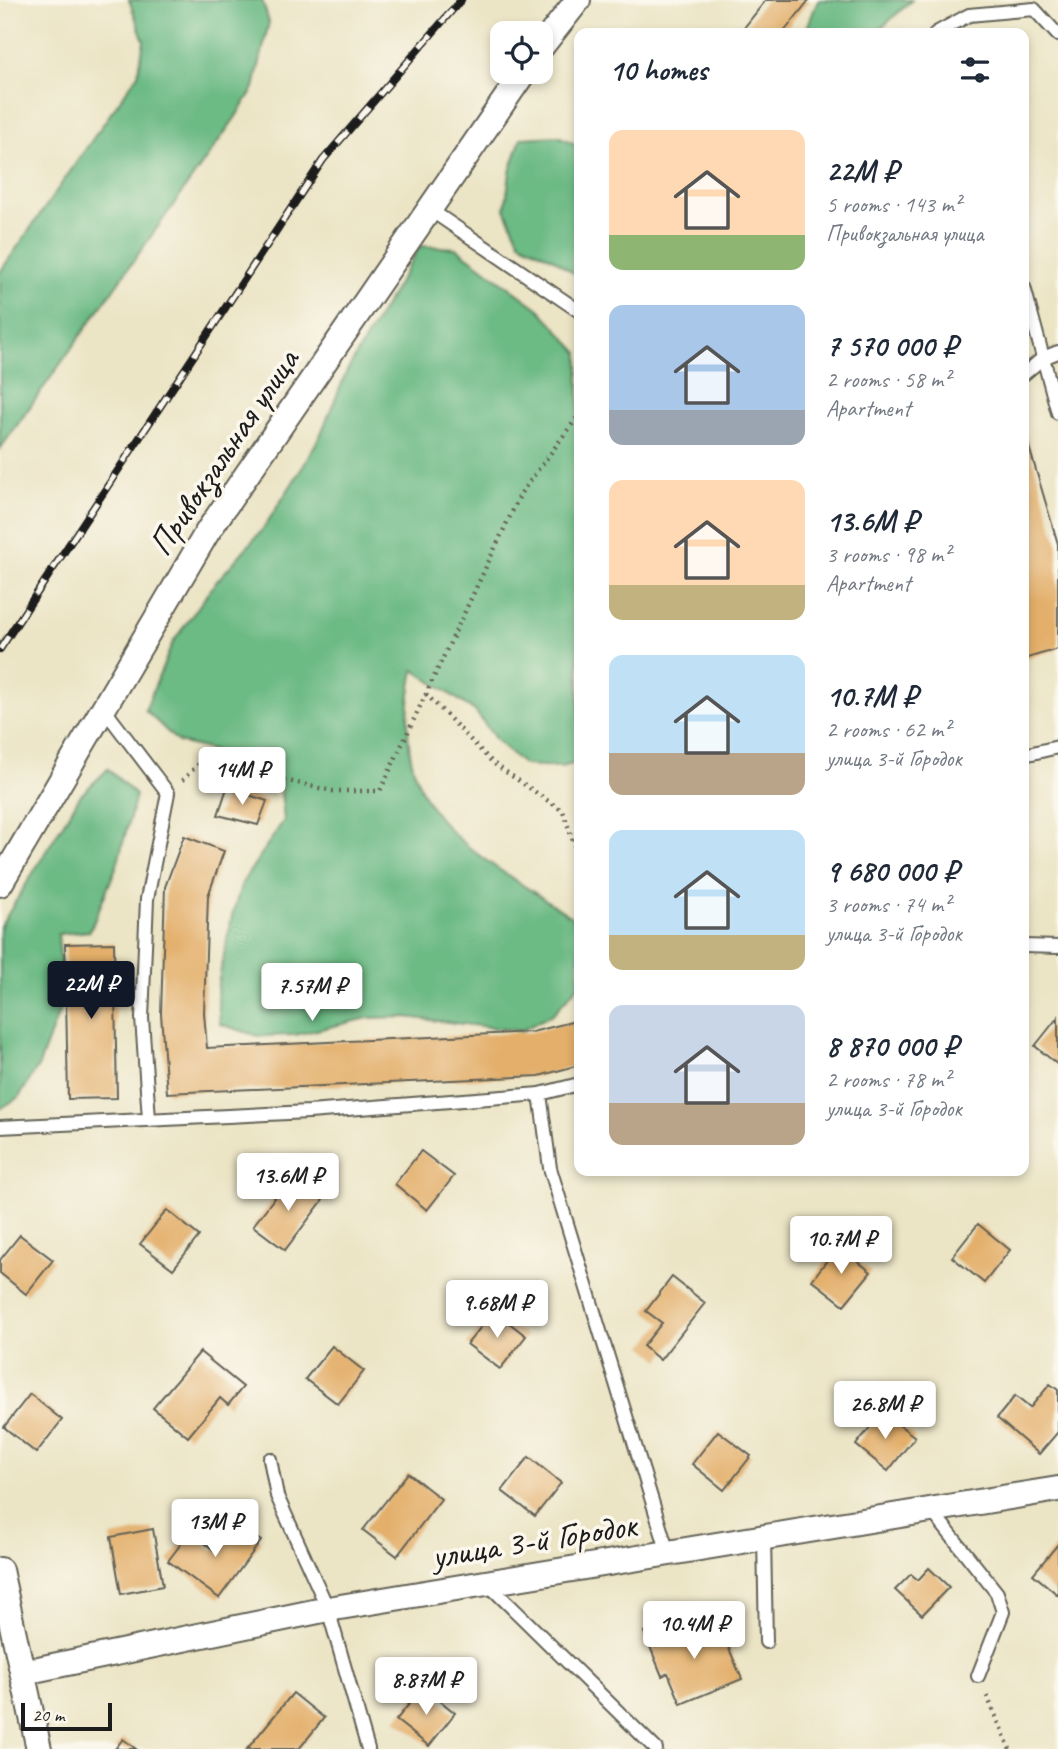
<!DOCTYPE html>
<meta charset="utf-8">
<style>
body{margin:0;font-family:Caveat,sans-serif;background:#f6f6f7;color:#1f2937;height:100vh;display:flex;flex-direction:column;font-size:26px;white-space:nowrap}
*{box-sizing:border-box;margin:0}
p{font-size:23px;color:#747a83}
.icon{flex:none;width:38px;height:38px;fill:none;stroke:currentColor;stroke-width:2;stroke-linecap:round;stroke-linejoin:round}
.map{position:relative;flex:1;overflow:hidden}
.panel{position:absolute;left:574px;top:28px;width:455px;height:1148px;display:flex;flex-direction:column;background:#fff;border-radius:14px;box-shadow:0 4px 10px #0003}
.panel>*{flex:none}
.tools{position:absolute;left:490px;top:21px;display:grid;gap:14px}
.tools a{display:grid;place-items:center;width:63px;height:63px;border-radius:14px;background:#fff;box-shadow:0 4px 10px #0003;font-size:35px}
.scale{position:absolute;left:21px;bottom:18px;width:91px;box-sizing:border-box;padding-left:7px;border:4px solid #1c1c1c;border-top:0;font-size:19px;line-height:24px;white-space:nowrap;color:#1c1c1c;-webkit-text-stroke:5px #fbf7ec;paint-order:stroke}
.price{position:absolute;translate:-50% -60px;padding:0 16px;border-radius:7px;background:#fff;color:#222;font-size:23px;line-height:46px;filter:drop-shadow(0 2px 4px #0008)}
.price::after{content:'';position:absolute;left:50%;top:42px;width:21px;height:16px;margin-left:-10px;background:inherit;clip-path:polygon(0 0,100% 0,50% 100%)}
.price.current{background:#111827;color:#fff}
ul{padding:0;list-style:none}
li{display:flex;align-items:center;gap:21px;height:175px;padding:0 35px}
li span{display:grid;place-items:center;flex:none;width:196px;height:140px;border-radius:14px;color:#555}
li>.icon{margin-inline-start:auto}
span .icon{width:84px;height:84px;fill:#fffc;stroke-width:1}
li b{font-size:30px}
h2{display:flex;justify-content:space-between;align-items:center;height:84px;padding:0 35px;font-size:30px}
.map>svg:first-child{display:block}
.forest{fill:#6cba84;stroke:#446b50;stroke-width:2}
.building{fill:#e3af6a}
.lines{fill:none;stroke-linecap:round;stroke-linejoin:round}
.service-casing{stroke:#646257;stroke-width:16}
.minor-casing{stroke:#646257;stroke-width:28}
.path{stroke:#646257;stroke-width:4.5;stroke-dasharray:2 5;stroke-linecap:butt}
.service{stroke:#fff;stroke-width:12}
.minor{stroke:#fff;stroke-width:24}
.rail-casing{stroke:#1c1c1c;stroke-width:8}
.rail{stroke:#fbf7ec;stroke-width:5;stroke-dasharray:16;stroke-linecap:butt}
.labels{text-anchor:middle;stroke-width:7;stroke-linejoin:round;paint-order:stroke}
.street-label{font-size:35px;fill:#1c1c1c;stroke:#fbf7ec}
</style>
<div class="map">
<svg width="1058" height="1749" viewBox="0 0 1058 1749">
<rect width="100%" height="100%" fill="#fbf7ec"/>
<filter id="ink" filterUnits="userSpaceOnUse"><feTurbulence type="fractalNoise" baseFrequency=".0143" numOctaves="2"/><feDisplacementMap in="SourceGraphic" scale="14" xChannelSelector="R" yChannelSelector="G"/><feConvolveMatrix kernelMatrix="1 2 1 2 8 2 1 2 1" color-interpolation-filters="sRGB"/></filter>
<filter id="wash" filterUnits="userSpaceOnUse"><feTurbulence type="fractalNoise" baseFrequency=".00686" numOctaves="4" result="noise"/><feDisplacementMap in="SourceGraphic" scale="28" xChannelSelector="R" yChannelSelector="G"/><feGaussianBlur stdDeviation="1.57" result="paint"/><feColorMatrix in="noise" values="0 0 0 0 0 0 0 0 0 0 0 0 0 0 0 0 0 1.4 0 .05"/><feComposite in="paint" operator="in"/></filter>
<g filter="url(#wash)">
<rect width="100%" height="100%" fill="#ebe4c5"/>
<!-- forest -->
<g class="forest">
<path d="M129,0h133l7,22 -15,66 -19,30 -235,331v-177l138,-198 6,-33z"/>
<path d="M818,0h94l-36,33h-71z"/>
<path d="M558,136l21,10v131l-25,-18 -34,-17 -15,-33 5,-37 11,-34z"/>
<path d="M420,246l36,2 83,61 40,44v409l-17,5 -38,-2 -27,-24 -22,-30 -61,-41c-30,148 56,178 159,248l6,14v53l-26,29 -32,17 -115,-14 -38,1 -73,17 -37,1 -38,-12 -3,-36 15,-72 10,-33 42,-63 -4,-38 -30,-23 -72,-17 -33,-32 28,-68 43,-60 47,-53 39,-61 18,-32 27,-65z"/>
<path d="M108,769l28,26 -19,70 -27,66 -32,3 6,64 -25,67 -20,32 -19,12v-182l80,-131z"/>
</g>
<g id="blocks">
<!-- building -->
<g class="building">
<path d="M766,0h43l-26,33h-43z"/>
<path d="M1024,430l34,114v105l-34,10z"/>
<path d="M227,788l40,13 -9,24 -40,-10z"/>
<path d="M184,836l40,15 -16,45 -4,117 3,35 325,-16 47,-12v45l-40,11 -372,17 -6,-79 4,-127z"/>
<path d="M114,943l3,155 -49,1 -3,-155z"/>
<path d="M1058,1017v48l-23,-19z"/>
<path d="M421,1151l33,25 -27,34 -32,-26z"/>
<path d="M291,1176l32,24 -38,50 -32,-24z"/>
<path d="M167,1210l32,26 -26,33 -33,-25z"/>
<path d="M978,1224l32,26 -26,33 -32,-26z"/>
<path d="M20,1235l33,25 -27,34 -26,-21v-13z"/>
<path d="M838,1246l33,26 -27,33 -32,-25z"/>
<path d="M672,1277l33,26 -45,57 -17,-14 19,-23 -16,-12z"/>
<path d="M494,1311l32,25 -26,33 -33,-25z"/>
<path d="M332,1346l32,25 -26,33 -33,-25z"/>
<path d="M200,1352l43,35 -15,18 -8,-7 -32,39 -35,-29z"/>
<path d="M1050,1384l8,6v42l-19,22 -42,-36 18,-22 15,12z"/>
<path d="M30,1394l32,26 -26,33 -32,-26z"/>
<path d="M882,1412l33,25 -27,34 -32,-26z"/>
<path d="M718,1431l33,25 -27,34 -32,-26z"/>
<path d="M529,1457l32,26 -26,33 -33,-25z"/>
<path d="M408,1473l33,26 -44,57 -34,-26z"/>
<path d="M235,1522l26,19 -42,57 -51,-37 22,-29 24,18z"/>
<path d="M153,1529l10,57 -42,8 -10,-57z"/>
<path d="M1058,1544v51l-25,-21z"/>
<path d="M929,1568l20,19 -27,28 -27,-25 16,-16 7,6z"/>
<path d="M668,1621l9,22 42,-18 23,54 -61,25 -13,-31 -6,3 -18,-44z"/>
<path d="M423,1687l32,26 -26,33 -33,-26z"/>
<path d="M293,1693l31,25 -25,31h-52z"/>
<path d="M123,1739l13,10h-21z"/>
</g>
</g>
</g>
<g filter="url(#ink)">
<use href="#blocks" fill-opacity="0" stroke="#646257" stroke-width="2"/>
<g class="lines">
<defs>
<g id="service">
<path d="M936,33l33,-18 65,-6 24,26"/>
<path d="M429,209l150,102"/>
<path d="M1024,287l34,126"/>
<path d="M1024,374l19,-16 15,-6"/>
<path d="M104,709l64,84 -21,106 -5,119 7,101"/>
<path d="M1024,755l34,-8"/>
<path d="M1024,946l34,1"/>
<path d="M540,1094l10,74 118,385"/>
<path d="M0,1127l309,-15 231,-18 39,-10"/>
<path d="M270,1459l7,37 51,113 40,140"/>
<path d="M931,1510l66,83 6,19 -25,64"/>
<path d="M764,1537l2,105"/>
<path d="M487,1583l169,166"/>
</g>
<g id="minor">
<path d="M541,47l37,-47"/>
<path d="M0,884l208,-353 316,-459"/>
<path d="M0,1570l39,179"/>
<path d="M24,1672l304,-63 730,-120"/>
</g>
</defs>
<!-- service casing -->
<use href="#service" class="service-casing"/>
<!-- minor casing -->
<use href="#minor" class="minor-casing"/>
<!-- path -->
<g class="path">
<path d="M426,694l67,69 70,48 16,48"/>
<path d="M182,780l20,-19 130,30h48l141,-298 58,-78"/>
<path d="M987,1696l23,53"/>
</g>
<!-- service -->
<use href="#service" class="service"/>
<!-- minor -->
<use href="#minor" class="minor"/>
<defs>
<path id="rail" d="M0,649l323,-489 138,-160"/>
</defs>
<!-- rail casing -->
<use href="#rail" class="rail-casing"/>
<!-- rail -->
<use href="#rail" class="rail"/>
</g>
</g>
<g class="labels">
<!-- street labels -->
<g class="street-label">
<text transform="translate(223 452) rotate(-56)" y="12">Привокзальная улица</text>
<text transform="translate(534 1540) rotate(-9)" y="12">улица 3-й Городок</text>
</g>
</g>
</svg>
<div class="tools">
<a><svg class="icon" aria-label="locate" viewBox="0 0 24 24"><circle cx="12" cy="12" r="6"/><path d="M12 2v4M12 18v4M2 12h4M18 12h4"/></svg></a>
</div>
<div class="scale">20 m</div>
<b class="price" style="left:242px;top:807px">14M ₽</b>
<b class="price current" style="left:91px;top:1021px">22M ₽</b>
<b class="price" style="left:312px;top:1023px">7.57M ₽</b>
<b class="price" style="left:288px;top:1213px">13.6M ₽</b>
<b class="price" style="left:841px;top:1276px">10.7M ₽</b>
<b class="price" style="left:497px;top:1340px">9.68M ₽</b>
<b class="price" style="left:885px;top:1441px">26.8M ₽</b>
<b class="price" style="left:215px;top:1559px">13M ₽</b>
<b class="price" style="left:694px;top:1661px">10.4M ₽</b>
<b class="price" style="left:426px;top:1717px">8.87M ₽</b>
<section class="panel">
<h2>10 homes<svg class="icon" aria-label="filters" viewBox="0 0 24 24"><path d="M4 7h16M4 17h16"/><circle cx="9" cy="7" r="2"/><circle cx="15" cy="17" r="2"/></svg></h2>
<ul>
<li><span style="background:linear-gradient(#ffd9b3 75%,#8fb573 0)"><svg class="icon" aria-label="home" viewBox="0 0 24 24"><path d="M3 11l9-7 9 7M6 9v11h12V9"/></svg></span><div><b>22M ₽</b><p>5 rooms · 143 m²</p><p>Привокзальная улица</p></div></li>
<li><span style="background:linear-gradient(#a9c7e8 75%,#9aa5b1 0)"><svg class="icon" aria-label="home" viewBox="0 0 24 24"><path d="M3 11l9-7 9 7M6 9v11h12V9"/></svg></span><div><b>7 570 000 ₽</b><p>2 rooms · 58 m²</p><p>Apartment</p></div></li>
<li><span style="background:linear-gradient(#ffd9b3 75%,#c2b280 0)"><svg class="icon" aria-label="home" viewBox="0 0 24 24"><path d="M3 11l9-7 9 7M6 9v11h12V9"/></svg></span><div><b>13.6M ₽</b><p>3 rooms · 98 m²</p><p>Apartment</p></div></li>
<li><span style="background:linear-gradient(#bfe0f5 70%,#b9a48a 0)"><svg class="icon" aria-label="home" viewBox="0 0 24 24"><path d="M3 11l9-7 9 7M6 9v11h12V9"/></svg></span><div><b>10.7M ₽</b><p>2 rooms · 62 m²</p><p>улица 3-й Городок</p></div></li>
<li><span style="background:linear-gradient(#bfe0f5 75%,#c2b280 0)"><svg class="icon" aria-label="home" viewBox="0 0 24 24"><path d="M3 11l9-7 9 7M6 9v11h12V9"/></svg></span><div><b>9 680 000 ₽</b><p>3 rooms · 74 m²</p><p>улица 3-й Городок</p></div></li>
<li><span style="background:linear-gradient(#c9d6e8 70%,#b9a48a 0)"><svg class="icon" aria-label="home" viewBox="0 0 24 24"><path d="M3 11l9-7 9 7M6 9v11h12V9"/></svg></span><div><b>8 870 000 ₽</b><p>2 rooms · 78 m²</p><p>улица 3-й Городок</p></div></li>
</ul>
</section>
</div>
